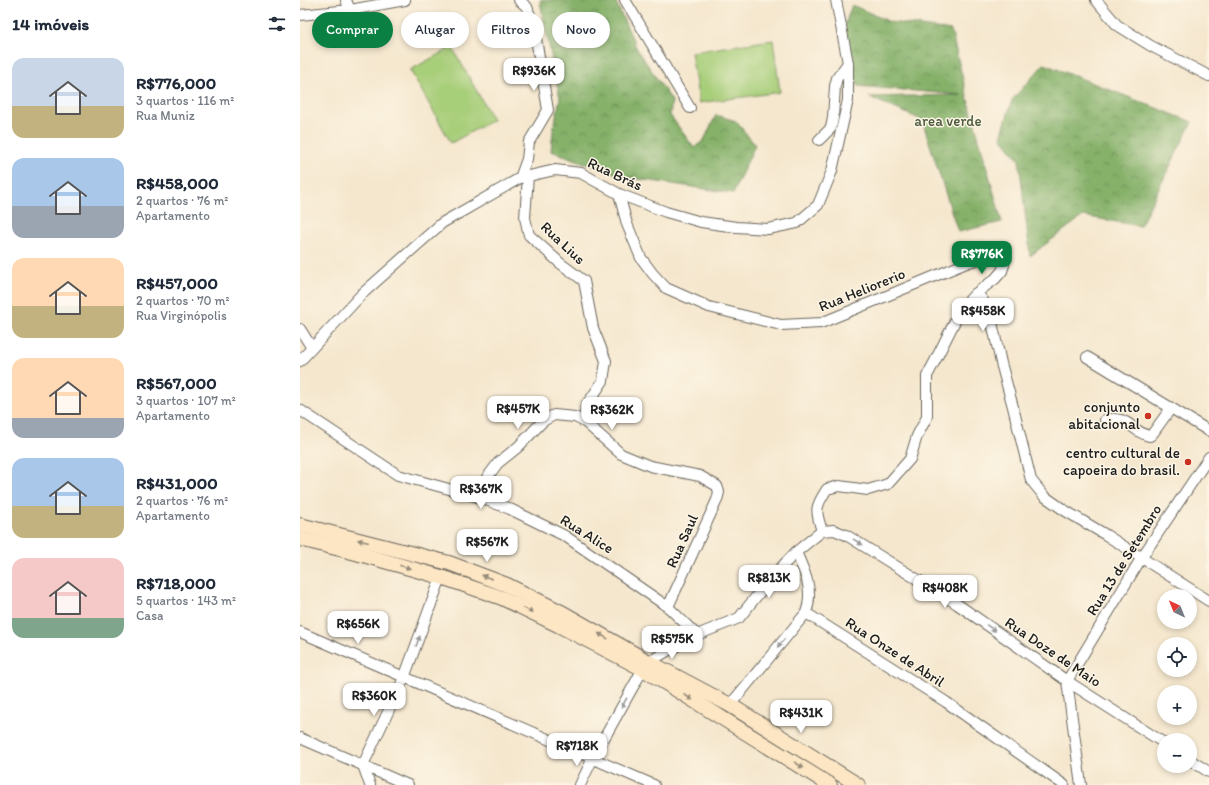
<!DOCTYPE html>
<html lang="pt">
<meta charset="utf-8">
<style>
body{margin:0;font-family:Itim,sans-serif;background:#f6f6f7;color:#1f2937;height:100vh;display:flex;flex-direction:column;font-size:15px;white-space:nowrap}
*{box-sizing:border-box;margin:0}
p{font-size:13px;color:#747a83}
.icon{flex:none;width:22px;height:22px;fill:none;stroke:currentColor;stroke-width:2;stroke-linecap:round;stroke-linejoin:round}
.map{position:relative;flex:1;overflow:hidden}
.drawer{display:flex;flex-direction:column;background:#fff;width:300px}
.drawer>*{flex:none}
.banner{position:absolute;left:12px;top:12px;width:380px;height:36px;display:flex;gap:8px}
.needle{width:26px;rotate:317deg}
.buttons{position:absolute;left:857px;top:589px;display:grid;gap:8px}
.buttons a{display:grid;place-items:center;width:40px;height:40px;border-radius:50%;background:#fff;box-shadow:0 2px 6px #0003;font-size:20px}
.price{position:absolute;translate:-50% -34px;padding:0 9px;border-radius:8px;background:#fff;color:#222;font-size:13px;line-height:26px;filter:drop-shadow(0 1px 2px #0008)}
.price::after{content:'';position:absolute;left:50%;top:24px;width:12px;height:9px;margin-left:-6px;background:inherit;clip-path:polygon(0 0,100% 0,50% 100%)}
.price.active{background:#0b8043;color:#fff}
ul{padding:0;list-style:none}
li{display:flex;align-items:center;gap:12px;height:100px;padding:0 12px}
li span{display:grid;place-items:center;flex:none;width:112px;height:80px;border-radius:12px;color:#555}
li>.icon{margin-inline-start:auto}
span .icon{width:48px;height:48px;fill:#fffc;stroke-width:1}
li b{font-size:17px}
h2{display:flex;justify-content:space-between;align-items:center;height:48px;padding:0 12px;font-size:17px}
.pill{padding:0 14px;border-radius:18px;background:#fff;box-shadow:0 2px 6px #0003;font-size:14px;line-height:36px}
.pill.active{background:#0b8043;color:#fff}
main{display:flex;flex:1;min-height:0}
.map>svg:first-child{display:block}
.forest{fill:url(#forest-crowns);stroke:#506642}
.pitch{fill:#a7ce79;stroke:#62754a}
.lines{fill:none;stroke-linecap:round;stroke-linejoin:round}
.minor-casing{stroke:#68635a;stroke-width:12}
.secondary-casing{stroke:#68635a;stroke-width:16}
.minor{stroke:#fff;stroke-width:10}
.secondary{stroke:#fce6c4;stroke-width:14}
.oneway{fill:#978b78}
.oneway2{fill:#999}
.poi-dot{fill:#c8321e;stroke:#fcf5e5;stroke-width:1.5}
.labels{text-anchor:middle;stroke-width:3;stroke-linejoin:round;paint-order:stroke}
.park-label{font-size:15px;fill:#4d5a3d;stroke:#fcf5e5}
.street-label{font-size:15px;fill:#1c1c1c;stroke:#fcf5e5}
.poi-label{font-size:15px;fill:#1c1c1c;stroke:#fcf5e5;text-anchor:end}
</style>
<main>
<section class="drawer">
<h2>14 imóveis<svg class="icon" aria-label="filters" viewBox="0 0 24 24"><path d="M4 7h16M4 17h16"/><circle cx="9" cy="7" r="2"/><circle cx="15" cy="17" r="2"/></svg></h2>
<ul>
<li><span style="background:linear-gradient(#c9d6e8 60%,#c2b280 0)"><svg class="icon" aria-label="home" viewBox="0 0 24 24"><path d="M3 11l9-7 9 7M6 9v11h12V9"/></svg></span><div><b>R$776,000</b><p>3 quartos · 116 m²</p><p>Rua Muniz</p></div></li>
<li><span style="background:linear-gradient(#a9c7e8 60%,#9aa5b1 0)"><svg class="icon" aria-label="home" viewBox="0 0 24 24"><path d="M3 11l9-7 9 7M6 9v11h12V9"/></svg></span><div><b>R$458,000</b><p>2 quartos · 76 m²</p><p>Apartamento</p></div></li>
<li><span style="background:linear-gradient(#ffd9b3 60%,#c2b280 0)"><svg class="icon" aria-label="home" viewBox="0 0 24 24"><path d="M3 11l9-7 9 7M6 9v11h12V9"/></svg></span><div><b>R$457,000</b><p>2 quartos · 70 m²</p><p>Rua Virginópolis</p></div></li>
<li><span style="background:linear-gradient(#ffd9b3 75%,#9aa5b1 0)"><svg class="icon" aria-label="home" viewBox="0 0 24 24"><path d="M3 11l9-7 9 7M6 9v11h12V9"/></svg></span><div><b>R$567,000</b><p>3 quartos · 107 m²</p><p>Apartamento</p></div></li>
<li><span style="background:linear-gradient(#a9c7e8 60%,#c2b280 0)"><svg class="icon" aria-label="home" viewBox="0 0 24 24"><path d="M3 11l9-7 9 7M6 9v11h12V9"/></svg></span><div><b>R$431,000</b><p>2 quartos · 76 m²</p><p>Apartamento</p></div></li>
<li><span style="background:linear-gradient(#f6c9c9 75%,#7fa58c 0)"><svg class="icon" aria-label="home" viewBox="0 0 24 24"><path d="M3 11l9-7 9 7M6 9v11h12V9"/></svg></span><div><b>R$718,000</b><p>5 quartos · 143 m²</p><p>Casa</p></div></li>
</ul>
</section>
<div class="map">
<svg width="909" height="785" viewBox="0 0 909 785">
<defs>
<pattern id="forest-crowns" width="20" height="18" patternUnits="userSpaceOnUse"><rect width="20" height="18" fill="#85b169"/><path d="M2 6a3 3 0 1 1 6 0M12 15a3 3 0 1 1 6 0" fill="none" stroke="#6c8f56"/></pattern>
</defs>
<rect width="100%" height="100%" fill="#fcf5e5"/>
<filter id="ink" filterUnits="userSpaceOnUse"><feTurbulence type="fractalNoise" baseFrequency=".025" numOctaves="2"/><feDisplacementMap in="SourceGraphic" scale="8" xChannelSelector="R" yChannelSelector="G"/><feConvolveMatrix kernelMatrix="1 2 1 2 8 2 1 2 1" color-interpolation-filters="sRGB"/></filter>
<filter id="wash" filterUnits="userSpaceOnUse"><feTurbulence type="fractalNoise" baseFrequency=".012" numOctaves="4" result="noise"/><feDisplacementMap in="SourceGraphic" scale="16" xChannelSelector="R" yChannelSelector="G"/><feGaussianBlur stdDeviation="0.9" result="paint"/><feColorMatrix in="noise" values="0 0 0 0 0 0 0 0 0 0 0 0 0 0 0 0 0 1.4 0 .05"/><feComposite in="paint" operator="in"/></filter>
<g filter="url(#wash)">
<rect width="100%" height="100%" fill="#f5e7ce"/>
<!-- forest -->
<g class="forest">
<path d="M240,0h75l22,49 35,52 -2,14 24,33 10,-8 12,-25 20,6 19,24 -22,48 -108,-16 -74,-26 2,-20 7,-33 -19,-91z"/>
<path d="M552,5l38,17 61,8 16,66 35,126 -44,10 -36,-112 -53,-23 92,-2 -103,-9 -16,-53z"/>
<path d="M744,64l148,58 -52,104 -57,-10 -53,40 -11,-96 -18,-23 11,-37z"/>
</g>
<!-- pitch -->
<g class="pitch">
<path d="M473,40l7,52 -81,11 -8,-51z"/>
<path d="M152,47l41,73 -42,23 -41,-73z"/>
</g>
</g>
<g filter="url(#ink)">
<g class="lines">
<defs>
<g id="minor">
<path d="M46,0l4,10"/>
<path d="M219,0l8,7 7,20 14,83 -19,32 -2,17 -7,19"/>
<path d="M325,0l65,108"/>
<path d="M796,0l21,25 34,21 58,30"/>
<path d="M0,15l50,-5 55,-10"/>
<path d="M519,140l12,-12 2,-10 2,-32 2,-8 11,-15"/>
<path d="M228,176l-3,42 4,17 31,28 24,18 9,47 13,33 -3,20 -17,25 -1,16 36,32 29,12 50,10 17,10 2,6 -2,8 -49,107"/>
<path d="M319,194l8,30 14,34 12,16 13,14 43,19 72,18 40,-2 148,-61 25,-7 7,5 3,5 -2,6 -7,8 -20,15 -14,15 -26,52 -8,15v41l-10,19 -7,23 -22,25 -20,6 -29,-4 -12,3c-12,18 -12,21 -5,42"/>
<path d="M675,294l6,4 8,11 12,54 12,44 18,73 13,16 20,14 42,25 103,66"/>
<path d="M0,329l12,19"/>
<path d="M787,357l122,74"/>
<path d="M0,361l62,-67 80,-71 78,-45 35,-8 26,3 38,21 47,18 35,10 35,5 32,2 29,-6 21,-18 14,-34 16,-71v-37l-12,-63"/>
<path d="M0,410l98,65 80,22 32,12 55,27 103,71 29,28"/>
<path d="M805,420c26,-5 25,12 45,16l3,-3 18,-25"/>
<path d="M178,497l5,-14 15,-20 20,-16 25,-26 11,-6 21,2 10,5"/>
<path d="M522,531l12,-1 12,5 111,69 110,77 97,62"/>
<path d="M506,613l140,89 118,83"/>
<path d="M0,632l354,153"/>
<path d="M349,662l20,-12 28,-15 42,-17 33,-41 24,-25 26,-21"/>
<path d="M767,681l75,-124 67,-100"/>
<path d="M767,681l14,104"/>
<path d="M430,705l76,-92c8,-22 -1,-41 -10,-61"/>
<path d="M0,738l108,47"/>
<path d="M890,760l19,12"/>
<path d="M70,785l-7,-20 41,-87 37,-101"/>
<path d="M280,785l13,-27 50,-89"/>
</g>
<g id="secondary">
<path d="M0,525l149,38 58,22 56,28 86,49 81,43 128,80"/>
<path d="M0,539l56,14 85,24 61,21 56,27 85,44 187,116"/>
</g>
</defs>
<!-- minor casing -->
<use href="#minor" class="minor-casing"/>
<!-- secondary casing -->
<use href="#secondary" class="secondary-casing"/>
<!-- minor -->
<use href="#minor" class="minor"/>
<!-- secondary -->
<use href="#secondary" class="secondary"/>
</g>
<!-- one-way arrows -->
<defs><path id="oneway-solid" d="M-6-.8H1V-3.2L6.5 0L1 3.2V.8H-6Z"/></defs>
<g class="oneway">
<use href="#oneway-solid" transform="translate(63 541) rotate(-166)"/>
<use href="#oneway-solid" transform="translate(105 567) rotate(16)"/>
<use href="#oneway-solid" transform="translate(187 577) rotate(-159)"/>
<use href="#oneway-solid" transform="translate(228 610) rotate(26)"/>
<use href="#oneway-solid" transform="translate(303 636) rotate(-150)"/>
<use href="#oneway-solid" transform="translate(388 697) rotate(32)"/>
<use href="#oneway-solid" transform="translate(499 765) rotate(32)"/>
</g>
<g class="oneway2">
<use href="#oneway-solid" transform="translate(558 542) rotate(32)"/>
<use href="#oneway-solid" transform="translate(691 628) rotate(35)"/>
<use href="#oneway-solid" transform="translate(118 641) rotate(-70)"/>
<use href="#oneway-solid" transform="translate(481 643) rotate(130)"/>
<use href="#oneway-solid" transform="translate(324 703) rotate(119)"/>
</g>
</g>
<!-- markers -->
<g class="poi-dot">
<circle cx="848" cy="416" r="4"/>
<circle cx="888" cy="462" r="4"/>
</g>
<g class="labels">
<!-- park labels -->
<g class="park-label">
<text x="648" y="126">area verde</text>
</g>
<!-- street labels -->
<g class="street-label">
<text transform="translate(315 174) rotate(25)" y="5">Rua Brás</text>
<text transform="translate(263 243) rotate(43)" y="5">Rua Lius</text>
<text transform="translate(562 290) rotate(-22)" y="5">Rua Heliorerio</text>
<text transform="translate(287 534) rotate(32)" y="5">Rua Alice</text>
<text transform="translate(382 541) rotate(-66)" y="5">Rua Saul</text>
<text transform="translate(824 560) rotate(-58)" y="5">Rua 13 de Setembro</text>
<text transform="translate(595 652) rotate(33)" y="5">Rua Onze de Abril</text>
<text transform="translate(753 652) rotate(34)" y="5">Rua Doze de Maio</text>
</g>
<!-- poi labels -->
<g class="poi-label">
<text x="840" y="412">conjunto<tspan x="840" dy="17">abitacional</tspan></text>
<text x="880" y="458">centro cultural de<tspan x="880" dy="17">capoeira do brasil.</tspan></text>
</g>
</g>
</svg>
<div class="buttons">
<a><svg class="needle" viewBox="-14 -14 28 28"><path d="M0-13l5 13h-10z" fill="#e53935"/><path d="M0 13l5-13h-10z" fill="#747a83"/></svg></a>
<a><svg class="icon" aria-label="locate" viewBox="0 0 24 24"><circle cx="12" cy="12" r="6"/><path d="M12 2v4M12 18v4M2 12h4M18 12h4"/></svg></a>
<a>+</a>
<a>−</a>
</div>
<b class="price" style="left:234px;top:92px">R$936K</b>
<b class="price active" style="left:682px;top:275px">R$776K</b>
<b class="price" style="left:683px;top:332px">R$458K</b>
<b class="price" style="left:218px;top:430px">R$457K</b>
<b class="price" style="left:312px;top:431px">R$362K</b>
<b class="price" style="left:181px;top:510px">R$367K</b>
<b class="price" style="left:187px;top:563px">R$567K</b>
<b class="price" style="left:469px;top:599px">R$813K</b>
<b class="price" style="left:645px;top:609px">R$408K</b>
<b class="price" style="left:58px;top:645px">R$656K</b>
<b class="price" style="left:372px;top:660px">R$575K</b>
<b class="price" style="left:74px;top:717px">R$360K</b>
<b class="price" style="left:501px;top:734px">R$431K</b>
<b class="price" style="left:277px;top:767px">R$718K</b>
<div class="banner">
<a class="pill active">Comprar</a>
<a class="pill">Alugar</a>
<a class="pill">Filtros</a>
<a class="pill">Novo</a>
</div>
</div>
</main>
